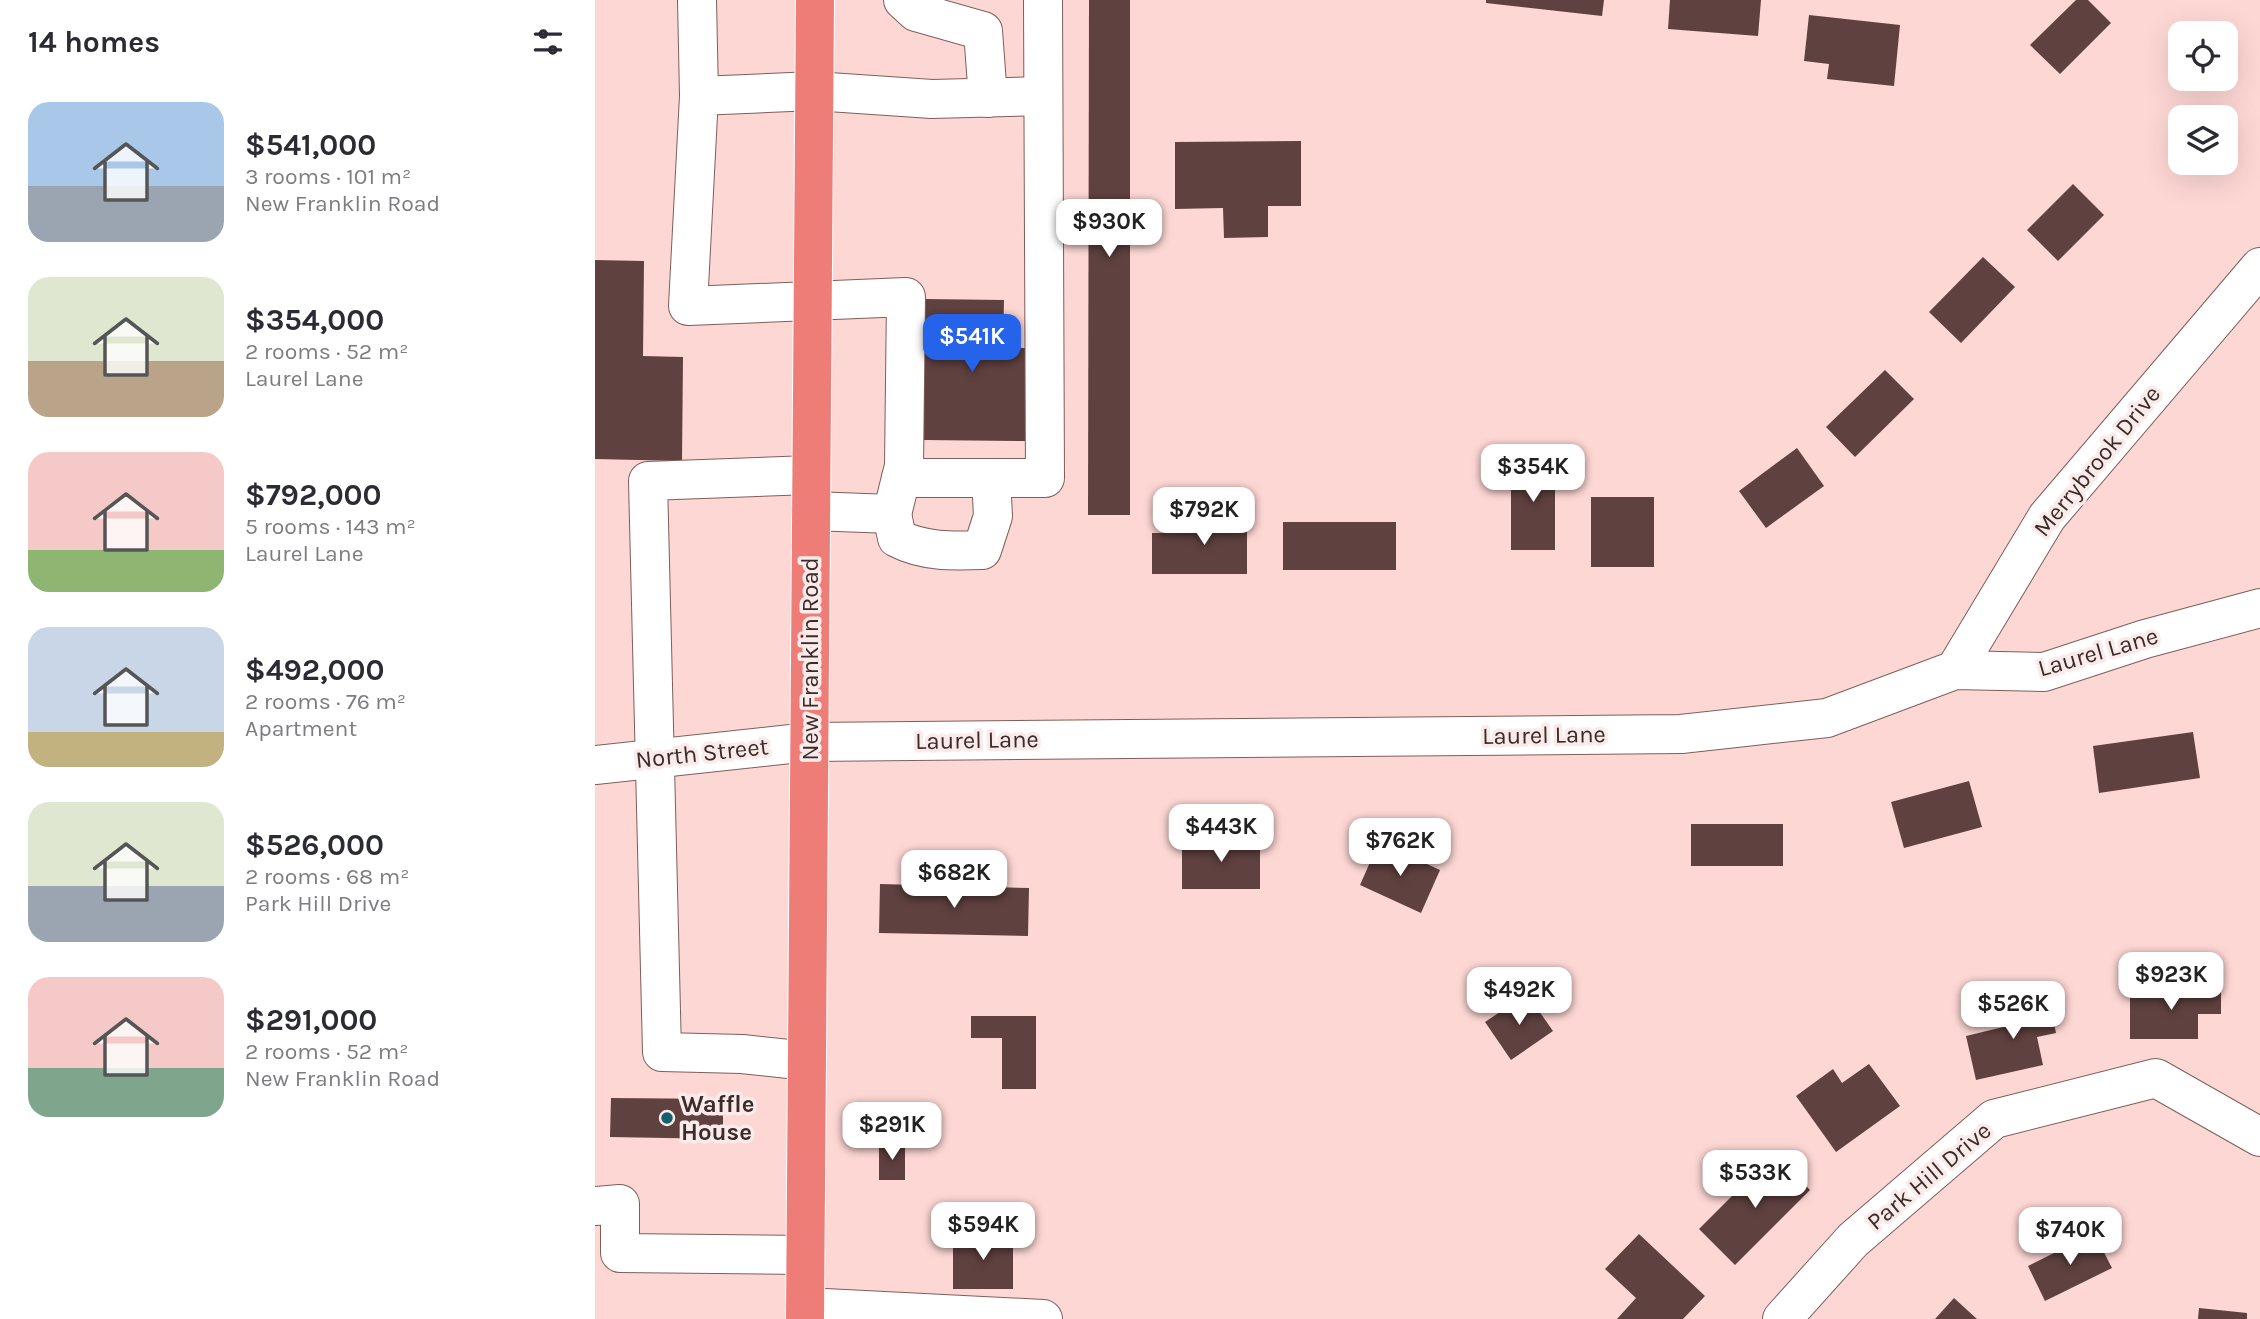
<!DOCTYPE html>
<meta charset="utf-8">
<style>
body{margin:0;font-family:Karla,sans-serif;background:#f7f7f7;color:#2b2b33;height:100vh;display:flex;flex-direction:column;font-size:26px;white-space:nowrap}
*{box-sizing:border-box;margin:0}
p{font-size:23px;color:#7c7c81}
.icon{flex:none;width:38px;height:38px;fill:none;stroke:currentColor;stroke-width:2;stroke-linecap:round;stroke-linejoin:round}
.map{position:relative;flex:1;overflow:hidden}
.panel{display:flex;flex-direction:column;background:#fff;width:595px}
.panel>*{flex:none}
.tools{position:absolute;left:1573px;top:21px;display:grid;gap:14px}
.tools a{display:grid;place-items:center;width:70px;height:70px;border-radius:14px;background:#fff;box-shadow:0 7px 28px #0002;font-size:35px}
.price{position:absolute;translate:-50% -60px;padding:0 16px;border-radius:14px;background:#fff;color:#222;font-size:23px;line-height:46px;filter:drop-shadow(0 2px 4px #0008)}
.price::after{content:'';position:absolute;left:50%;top:42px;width:21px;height:16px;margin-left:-10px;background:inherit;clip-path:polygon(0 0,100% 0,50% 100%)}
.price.active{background:#2563eb;color:#fff}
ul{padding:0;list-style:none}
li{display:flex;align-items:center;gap:21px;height:175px;padding:0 28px}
li span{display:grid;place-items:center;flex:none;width:196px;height:140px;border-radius:21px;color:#555}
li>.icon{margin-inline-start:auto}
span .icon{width:84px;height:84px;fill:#fffc;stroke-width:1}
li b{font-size:30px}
h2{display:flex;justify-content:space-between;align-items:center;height:84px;padding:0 28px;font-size:30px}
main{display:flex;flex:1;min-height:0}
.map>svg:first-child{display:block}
.building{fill:#5f413f}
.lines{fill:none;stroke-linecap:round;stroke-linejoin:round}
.minor-casing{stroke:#7e5e5b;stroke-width:40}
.highway-casing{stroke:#fff;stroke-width:40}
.minor{stroke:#fff;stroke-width:38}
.highway{stroke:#ee7d78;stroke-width:38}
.poi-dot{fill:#15606d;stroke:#faeae9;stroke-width:2.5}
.labels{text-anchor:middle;stroke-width:7;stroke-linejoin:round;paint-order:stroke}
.street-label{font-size:24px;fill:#3b2c2b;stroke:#faeae9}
.poi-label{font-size:24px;font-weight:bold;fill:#3b2c2b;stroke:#faeae9;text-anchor:start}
</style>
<main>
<section class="panel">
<h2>14 homes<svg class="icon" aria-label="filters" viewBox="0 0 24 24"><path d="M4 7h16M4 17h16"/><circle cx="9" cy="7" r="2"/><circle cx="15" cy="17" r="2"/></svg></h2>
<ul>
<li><span style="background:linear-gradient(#a9c7e8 60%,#9aa5b1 0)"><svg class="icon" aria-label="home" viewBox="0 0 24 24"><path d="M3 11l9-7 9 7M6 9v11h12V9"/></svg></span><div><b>$541,000</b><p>3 rooms · 101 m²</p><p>New Franklin Road</p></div></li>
<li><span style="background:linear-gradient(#dfe7d0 60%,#b9a48a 0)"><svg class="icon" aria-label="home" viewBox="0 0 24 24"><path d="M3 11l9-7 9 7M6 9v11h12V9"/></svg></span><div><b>$354,000</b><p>2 rooms · 52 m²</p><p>Laurel Lane</p></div></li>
<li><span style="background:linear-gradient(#f6c9c9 70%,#8fb573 0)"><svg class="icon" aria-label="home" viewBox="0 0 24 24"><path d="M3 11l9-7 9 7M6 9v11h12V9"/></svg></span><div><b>$792,000</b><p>5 rooms · 143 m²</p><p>Laurel Lane</p></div></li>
<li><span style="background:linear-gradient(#c9d6e8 75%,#c2b280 0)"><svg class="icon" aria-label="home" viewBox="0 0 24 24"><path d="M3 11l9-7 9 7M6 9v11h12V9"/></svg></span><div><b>$492,000</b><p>2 rooms · 76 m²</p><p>Apartment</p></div></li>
<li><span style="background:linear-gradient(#dfe7d0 60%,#9aa5b1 0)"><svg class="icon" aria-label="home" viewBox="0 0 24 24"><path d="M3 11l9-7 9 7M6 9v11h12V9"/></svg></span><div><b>$526,000</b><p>2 rooms · 68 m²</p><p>Park Hill Drive</p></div></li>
<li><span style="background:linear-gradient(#f6c9c9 65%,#7fa58c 0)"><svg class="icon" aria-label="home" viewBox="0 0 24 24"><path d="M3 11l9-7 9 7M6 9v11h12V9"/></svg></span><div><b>$291,000</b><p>2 rooms · 52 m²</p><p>New Franklin Road</p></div></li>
</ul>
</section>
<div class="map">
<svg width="1665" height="1319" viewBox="0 0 1665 1319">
<rect width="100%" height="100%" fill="#fdd7d4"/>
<!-- building -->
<g class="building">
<path d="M494,0h41v515h-42z"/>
<path d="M891,0h118l-2,16 -116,-13z"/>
<path d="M1075,0h91l-3,36 -90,-7z"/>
<path d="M1481,0h12l23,23 -51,51 -30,-29z"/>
<path d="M1214,15l91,10 -6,61 -67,-7 2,-15 -25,-3z"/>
<path d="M706,141v65h-33v31l-44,1 -1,-30 -48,1v-67z"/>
<path d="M1478,184l31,31 -46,46 -31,-31z"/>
<path d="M1388,257l32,30 -54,56 -32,-31z"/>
<path d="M0,260l49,1 -1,95 40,1 -1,104 -87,-2z"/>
<path d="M329,299l80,1 -1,48h25v93l-105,-1z"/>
<path d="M1290,370l29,29 -59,58 -29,-30z"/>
<path d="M1202,448l27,38 -58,42 -27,-37z"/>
<rect x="916" y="458" width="44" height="92"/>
<rect x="996" y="497" width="63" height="70"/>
<path d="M602,512h50v62h-95v-41h45z"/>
<rect x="688" y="522" width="113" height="48"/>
<path d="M1598,732l7,46 -101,15 -6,-47z"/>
<path d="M1374,781l13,46 -78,21 -13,-46z"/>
<rect x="1096" y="824" width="92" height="42"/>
<rect x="587" y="840" width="78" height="49"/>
<path d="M784,842l61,28 -19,43 -61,-28z"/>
<path d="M285,884l149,4 -1,48 -149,-3z"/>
<path d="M1535,988h91v26h-23v25h-68z"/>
<path d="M1453,993l8,40 -19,4 6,28 -67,15 -10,-44 58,-14 -5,-23z"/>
<path d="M932,994l26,37 -42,29 -26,-38z"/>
<path d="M376,1016h65v73h-34v-51h-31z"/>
<path d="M1274,1064l31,42 -64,46 -40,-56 37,-27 9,14z"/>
<path d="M16,1098l112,1v40l-113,-2z"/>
<rect x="284" y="1144" width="26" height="36"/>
<path d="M1179,1154l36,36 -75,75 -36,-36z"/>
<path d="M1499,1233l18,35 -67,33 -17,-35z"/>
<path d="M1044,1234l66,62 -22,23h-66l19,-21 -31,-29z"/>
<rect x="358" y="1236" width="60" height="53"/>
<path d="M1359,1298l23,21h-42z"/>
<path d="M1604,1308l48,5v6h-49z"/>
</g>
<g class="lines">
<defs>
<g id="minor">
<path d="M102,0l2,96"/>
<path d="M308,0l13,12 67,19 5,67"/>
<path d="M396,478h54l-2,-478"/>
<path d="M216,511l81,3 12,-48 2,-169 -218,9 11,-210 115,-5 118,8 111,-3"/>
<path d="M297,514l5,24c27,14 55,13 85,12l11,-34 -2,-38h-90"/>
<path d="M1360,670l92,-153 213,-250"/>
<path d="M0,765l214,-23 872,-8 146,-16 128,-48 89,2 101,-33 115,-31"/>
<path d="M212,1061l-65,-7 -80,-2 -14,-571 163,-6"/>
<path d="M0,1206l25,-2v49l185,2"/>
<path d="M210,1307l238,12"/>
<path d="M1187,1319l71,-79 141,-121 162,-41 104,59"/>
</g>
<path id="highway" d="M210,1319l10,-1319"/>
</defs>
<!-- minor casing -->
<use href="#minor" class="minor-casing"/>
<!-- highway casing -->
<use href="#highway" class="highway-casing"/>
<!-- minor -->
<use href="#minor" class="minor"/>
<!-- highway -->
<use href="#highway" class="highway"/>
</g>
<!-- markers -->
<circle class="poi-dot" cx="72" cy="1118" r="7"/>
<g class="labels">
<!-- street labels -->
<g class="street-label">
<text transform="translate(1502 461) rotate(-51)" y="8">Merrybrook Drive</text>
<text transform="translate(1503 652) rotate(-16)" y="8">Laurel Lane</text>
<text transform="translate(215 659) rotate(-90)" y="8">New Franklin Road</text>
<text transform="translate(949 735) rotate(-1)" y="8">Laurel Lane</text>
<text transform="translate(382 740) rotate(-1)" y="8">Laurel Lane</text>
<text transform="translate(107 753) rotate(-6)" y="8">North Street</text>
<text transform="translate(1334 1176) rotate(-40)" y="8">Park Hill Drive</text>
</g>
<!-- poi labels -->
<g class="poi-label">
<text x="86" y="1112">Waffle<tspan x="86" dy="28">House</tspan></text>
</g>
</g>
</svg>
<div class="tools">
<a><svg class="icon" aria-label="locate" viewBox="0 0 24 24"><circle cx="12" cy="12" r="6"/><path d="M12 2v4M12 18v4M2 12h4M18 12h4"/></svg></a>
<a><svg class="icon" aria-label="layers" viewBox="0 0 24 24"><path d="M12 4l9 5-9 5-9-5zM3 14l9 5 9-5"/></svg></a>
</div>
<b class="price" style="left:514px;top:259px">$930K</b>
<b class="price active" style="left:377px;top:374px">$541K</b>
<b class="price" style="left:938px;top:504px">$354K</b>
<b class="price" style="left:609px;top:547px">$792K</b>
<b class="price" style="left:626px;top:864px">$443K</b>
<b class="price" style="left:805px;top:878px">$762K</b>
<b class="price" style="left:359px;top:910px">$682K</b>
<b class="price" style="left:1576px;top:1012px">$923K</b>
<b class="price" style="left:924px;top:1027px">$492K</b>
<b class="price" style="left:1418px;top:1041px">$526K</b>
<b class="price" style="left:297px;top:1162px">$291K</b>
<b class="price" style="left:1160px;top:1210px">$533K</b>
<b class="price" style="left:388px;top:1262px">$594K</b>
<b class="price" style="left:1475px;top:1267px">$740K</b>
</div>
</main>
